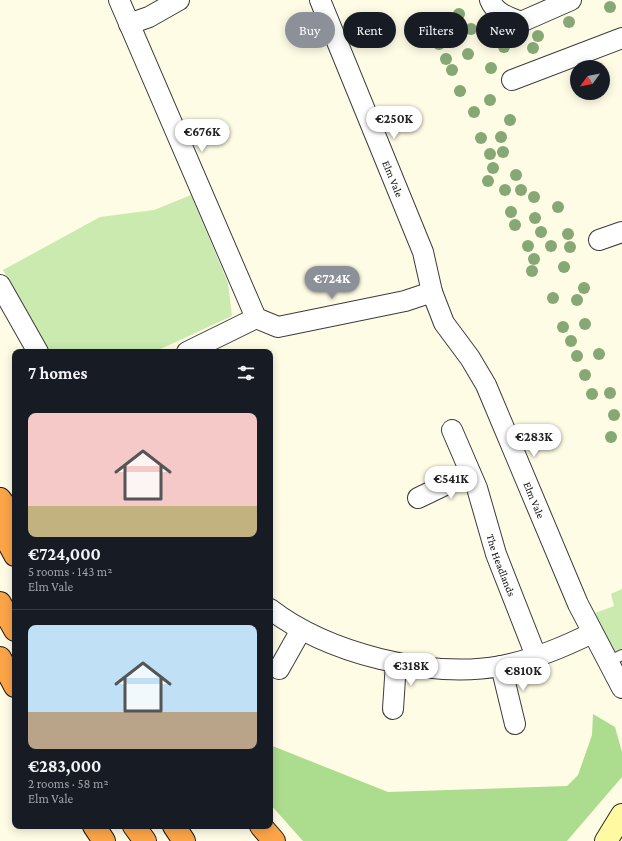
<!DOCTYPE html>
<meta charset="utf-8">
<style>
body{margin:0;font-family:"Crimson Pro",serif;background:#242831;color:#f1f3f6;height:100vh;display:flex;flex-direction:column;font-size:15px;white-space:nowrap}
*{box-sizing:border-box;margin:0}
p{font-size:13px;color:#9ea1a6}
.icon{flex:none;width:22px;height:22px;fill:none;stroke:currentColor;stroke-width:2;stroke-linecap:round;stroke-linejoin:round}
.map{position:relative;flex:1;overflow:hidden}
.details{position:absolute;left:12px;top:349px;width:261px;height:480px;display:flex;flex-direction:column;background:#171b24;border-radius:8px;box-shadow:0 2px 10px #0003}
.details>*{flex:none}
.top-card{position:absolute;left:285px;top:12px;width:277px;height:36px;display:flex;gap:8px}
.needle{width:26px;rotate:237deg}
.controls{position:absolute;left:570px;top:60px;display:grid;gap:8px}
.controls a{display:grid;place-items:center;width:40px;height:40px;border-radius:50%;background:#171b24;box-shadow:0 2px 10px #0003;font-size:20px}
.price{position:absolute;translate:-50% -34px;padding:0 9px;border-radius:14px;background:#fff;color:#222;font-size:13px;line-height:26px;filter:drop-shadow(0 1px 2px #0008)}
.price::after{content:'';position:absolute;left:50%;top:24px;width:12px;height:9px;margin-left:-6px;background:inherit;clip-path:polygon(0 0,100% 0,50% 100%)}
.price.selected{background:#8c9099;color:#fff}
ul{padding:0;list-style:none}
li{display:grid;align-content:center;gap:8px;height:212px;padding:0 16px}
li+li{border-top:1px solid #363941}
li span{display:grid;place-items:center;height:124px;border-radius:8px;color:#555}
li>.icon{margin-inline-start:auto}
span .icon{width:72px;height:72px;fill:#fffc;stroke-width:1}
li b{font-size:17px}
h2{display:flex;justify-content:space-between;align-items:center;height:48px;padding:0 16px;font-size:17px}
.tag{padding:0 14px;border-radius:18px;background:#171b24;box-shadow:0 2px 10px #0003;font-size:14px;line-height:36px}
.tag.selected{background:#8c9099;color:#fff}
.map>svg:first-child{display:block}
.green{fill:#caeaaf}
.forest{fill:#acdc8d}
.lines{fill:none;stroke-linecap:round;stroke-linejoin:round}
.lane-casing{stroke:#3c3c3c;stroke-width:12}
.street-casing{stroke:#3c3c3c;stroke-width:22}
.secondary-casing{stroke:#2b2b2b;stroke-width:24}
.highway-casing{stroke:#1a1a1a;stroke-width:24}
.lane{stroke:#fff;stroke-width:10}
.street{stroke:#fff;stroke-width:20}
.secondary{stroke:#fffaa1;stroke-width:22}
.highway{stroke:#fca547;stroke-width:22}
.tree{fill:#86a875}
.labels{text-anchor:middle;stroke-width:4;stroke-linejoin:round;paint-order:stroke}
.street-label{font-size:11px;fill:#090909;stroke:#fff}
</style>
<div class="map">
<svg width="622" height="841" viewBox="0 0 622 841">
<rect width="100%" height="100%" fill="#fffce6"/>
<!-- green -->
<g class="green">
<path d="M191,195l37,88 4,33 -78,36h-106l-45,-82 97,-53 54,-7z"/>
<path d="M622,589v75l-27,-51 19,-7 -3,-12z"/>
</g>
<!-- forest -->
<path class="forest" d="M593,714l22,13 7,25v25l-55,64h-264l-33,-37v-59l118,47 179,-6 11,-11 14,-40z"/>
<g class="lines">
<defs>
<path id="lane" d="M608,662l14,-7"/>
<g id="street">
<path id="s1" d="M119,0l137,318 22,9 127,-26 27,-9 12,31 26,35 16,27 92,219 44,84"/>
<path id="s2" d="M320,0l103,252 9,40"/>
<path d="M490,0c5,13 18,17 31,22l50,-22"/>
<path d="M129,24l20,-7 30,-17"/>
<path d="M512,80l110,-42"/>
<path d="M599,240l23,-8"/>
<path d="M0,285l38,67"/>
<path d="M187,352l69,-34"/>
<path id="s3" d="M452,430l25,58 19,66 40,102"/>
<path d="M418,498l52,-25"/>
<path d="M270,609c57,44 159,70 231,57 31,-6 63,-19 91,-33"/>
<path d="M501,666l14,58"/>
<path d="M279,669l22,-39"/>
<path d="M393,709l3,-46"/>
</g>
<path id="secondary" d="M606,841l16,-26"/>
<g id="highway">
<path d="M0,499l15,20"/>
<path d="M0,527l15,28"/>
<path d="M0,603l15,27"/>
<path d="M0,658l15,28"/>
<path d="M94,826l10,15"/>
<path d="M134,826l11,15"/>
<path d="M174,826l10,15"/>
<path d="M261,826l13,15"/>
</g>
</defs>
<!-- lane casing -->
<use href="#lane" class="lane-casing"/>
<!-- street casing -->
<use href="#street" class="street-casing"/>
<!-- secondary casing -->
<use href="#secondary" class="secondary-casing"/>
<!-- highway casing -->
<use href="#highway" class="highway-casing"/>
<!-- lane -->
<use href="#lane" class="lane"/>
<!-- street -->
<use href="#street" class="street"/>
<!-- secondary -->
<use href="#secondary" class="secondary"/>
<!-- highway -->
<use href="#highway" class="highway"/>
</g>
<!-- trees -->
<g class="tree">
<circle cx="610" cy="7" r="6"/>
<circle cx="459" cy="14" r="6"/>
<circle cx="569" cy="22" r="6"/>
<circle cx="427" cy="23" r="6"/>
<circle cx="471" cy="29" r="6"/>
<circle cx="452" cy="32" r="6"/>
<circle cx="538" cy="36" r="6"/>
<circle cx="439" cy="44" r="6"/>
<circle cx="504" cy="47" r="6"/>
<circle cx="533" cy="48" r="6"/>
<circle cx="468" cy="54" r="6"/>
<circle cx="446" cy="59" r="6"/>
<circle cx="491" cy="68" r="6"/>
<circle cx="452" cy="70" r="6"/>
<circle cx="460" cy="91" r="6"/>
<circle cx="490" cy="100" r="6"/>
<circle cx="474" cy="112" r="6"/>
<circle cx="510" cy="120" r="6"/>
<circle cx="501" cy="137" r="6"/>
<circle cx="481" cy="138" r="6"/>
<circle cx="503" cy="152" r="6"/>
<circle cx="490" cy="154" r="6"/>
<circle cx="493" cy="168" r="6"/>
<circle cx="516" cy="175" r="6"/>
<circle cx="488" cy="181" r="6"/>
<circle cx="505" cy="190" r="6"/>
<circle cx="521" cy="190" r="6"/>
<circle cx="534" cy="197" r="6"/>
<circle cx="558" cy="207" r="6"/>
<circle cx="511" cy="212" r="6"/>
<circle cx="535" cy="218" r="6"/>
<circle cx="515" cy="225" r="6"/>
<circle cx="541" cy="232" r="6"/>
<circle cx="568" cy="234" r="6"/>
<circle cx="528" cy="246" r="6"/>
<circle cx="551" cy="246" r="6"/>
<circle cx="570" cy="247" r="6"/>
<circle cx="534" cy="259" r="6"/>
<circle cx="564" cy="267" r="6"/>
<circle cx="532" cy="271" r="6"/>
<circle cx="584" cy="288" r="6"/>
<circle cx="553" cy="298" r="6"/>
<circle cx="577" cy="300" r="6"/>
<circle cx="585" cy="324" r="6"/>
<circle cx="563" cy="327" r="6"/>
<circle cx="571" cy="341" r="6"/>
<circle cx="599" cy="354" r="6"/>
<circle cx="577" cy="356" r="6"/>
<circle cx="585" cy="375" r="6"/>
<circle cx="610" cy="393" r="6"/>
<circle cx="592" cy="394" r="6"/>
<circle cx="614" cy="415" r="6"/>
<circle cx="611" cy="437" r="6"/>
</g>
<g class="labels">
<!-- street labels -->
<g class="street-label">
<text dy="4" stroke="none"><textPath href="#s2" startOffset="193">Elm Vale</textPath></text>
<text dy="4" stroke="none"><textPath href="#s1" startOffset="761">Elm Vale</textPath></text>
<text dy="4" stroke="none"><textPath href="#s3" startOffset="144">The Headlands</textPath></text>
</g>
</g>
</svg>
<div class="controls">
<a><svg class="needle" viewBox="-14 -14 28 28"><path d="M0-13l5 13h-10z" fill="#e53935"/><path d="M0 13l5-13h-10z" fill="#9ea1a6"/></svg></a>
</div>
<b class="price" style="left:394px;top:140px">€250K</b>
<b class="price" style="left:202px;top:153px">€676K</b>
<b class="price selected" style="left:332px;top:300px">€724K</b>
<b class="price" style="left:534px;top:458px">€283K</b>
<b class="price" style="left:451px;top:500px">€541K</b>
<b class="price" style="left:411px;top:687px">€318K</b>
<b class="price" style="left:523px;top:692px">€810K</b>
<div class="top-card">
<a class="tag selected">Buy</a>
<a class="tag">Rent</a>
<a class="tag">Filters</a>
<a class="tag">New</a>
</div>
<section class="details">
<h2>7 homes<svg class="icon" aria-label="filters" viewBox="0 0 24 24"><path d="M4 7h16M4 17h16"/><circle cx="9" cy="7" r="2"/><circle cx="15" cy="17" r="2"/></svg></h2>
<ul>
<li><span style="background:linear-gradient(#f6c9c9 75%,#c2b280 0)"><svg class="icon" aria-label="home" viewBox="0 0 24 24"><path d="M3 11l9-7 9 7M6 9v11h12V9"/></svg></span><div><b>€724,000</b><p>5 rooms · 143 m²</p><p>Elm Vale</p></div></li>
<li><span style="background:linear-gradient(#bfe0f5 70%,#b9a48a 0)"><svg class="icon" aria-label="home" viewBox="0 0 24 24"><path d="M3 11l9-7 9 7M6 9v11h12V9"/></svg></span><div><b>€283,000</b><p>2 rooms · 58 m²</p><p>Elm Vale</p></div></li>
</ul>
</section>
</div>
